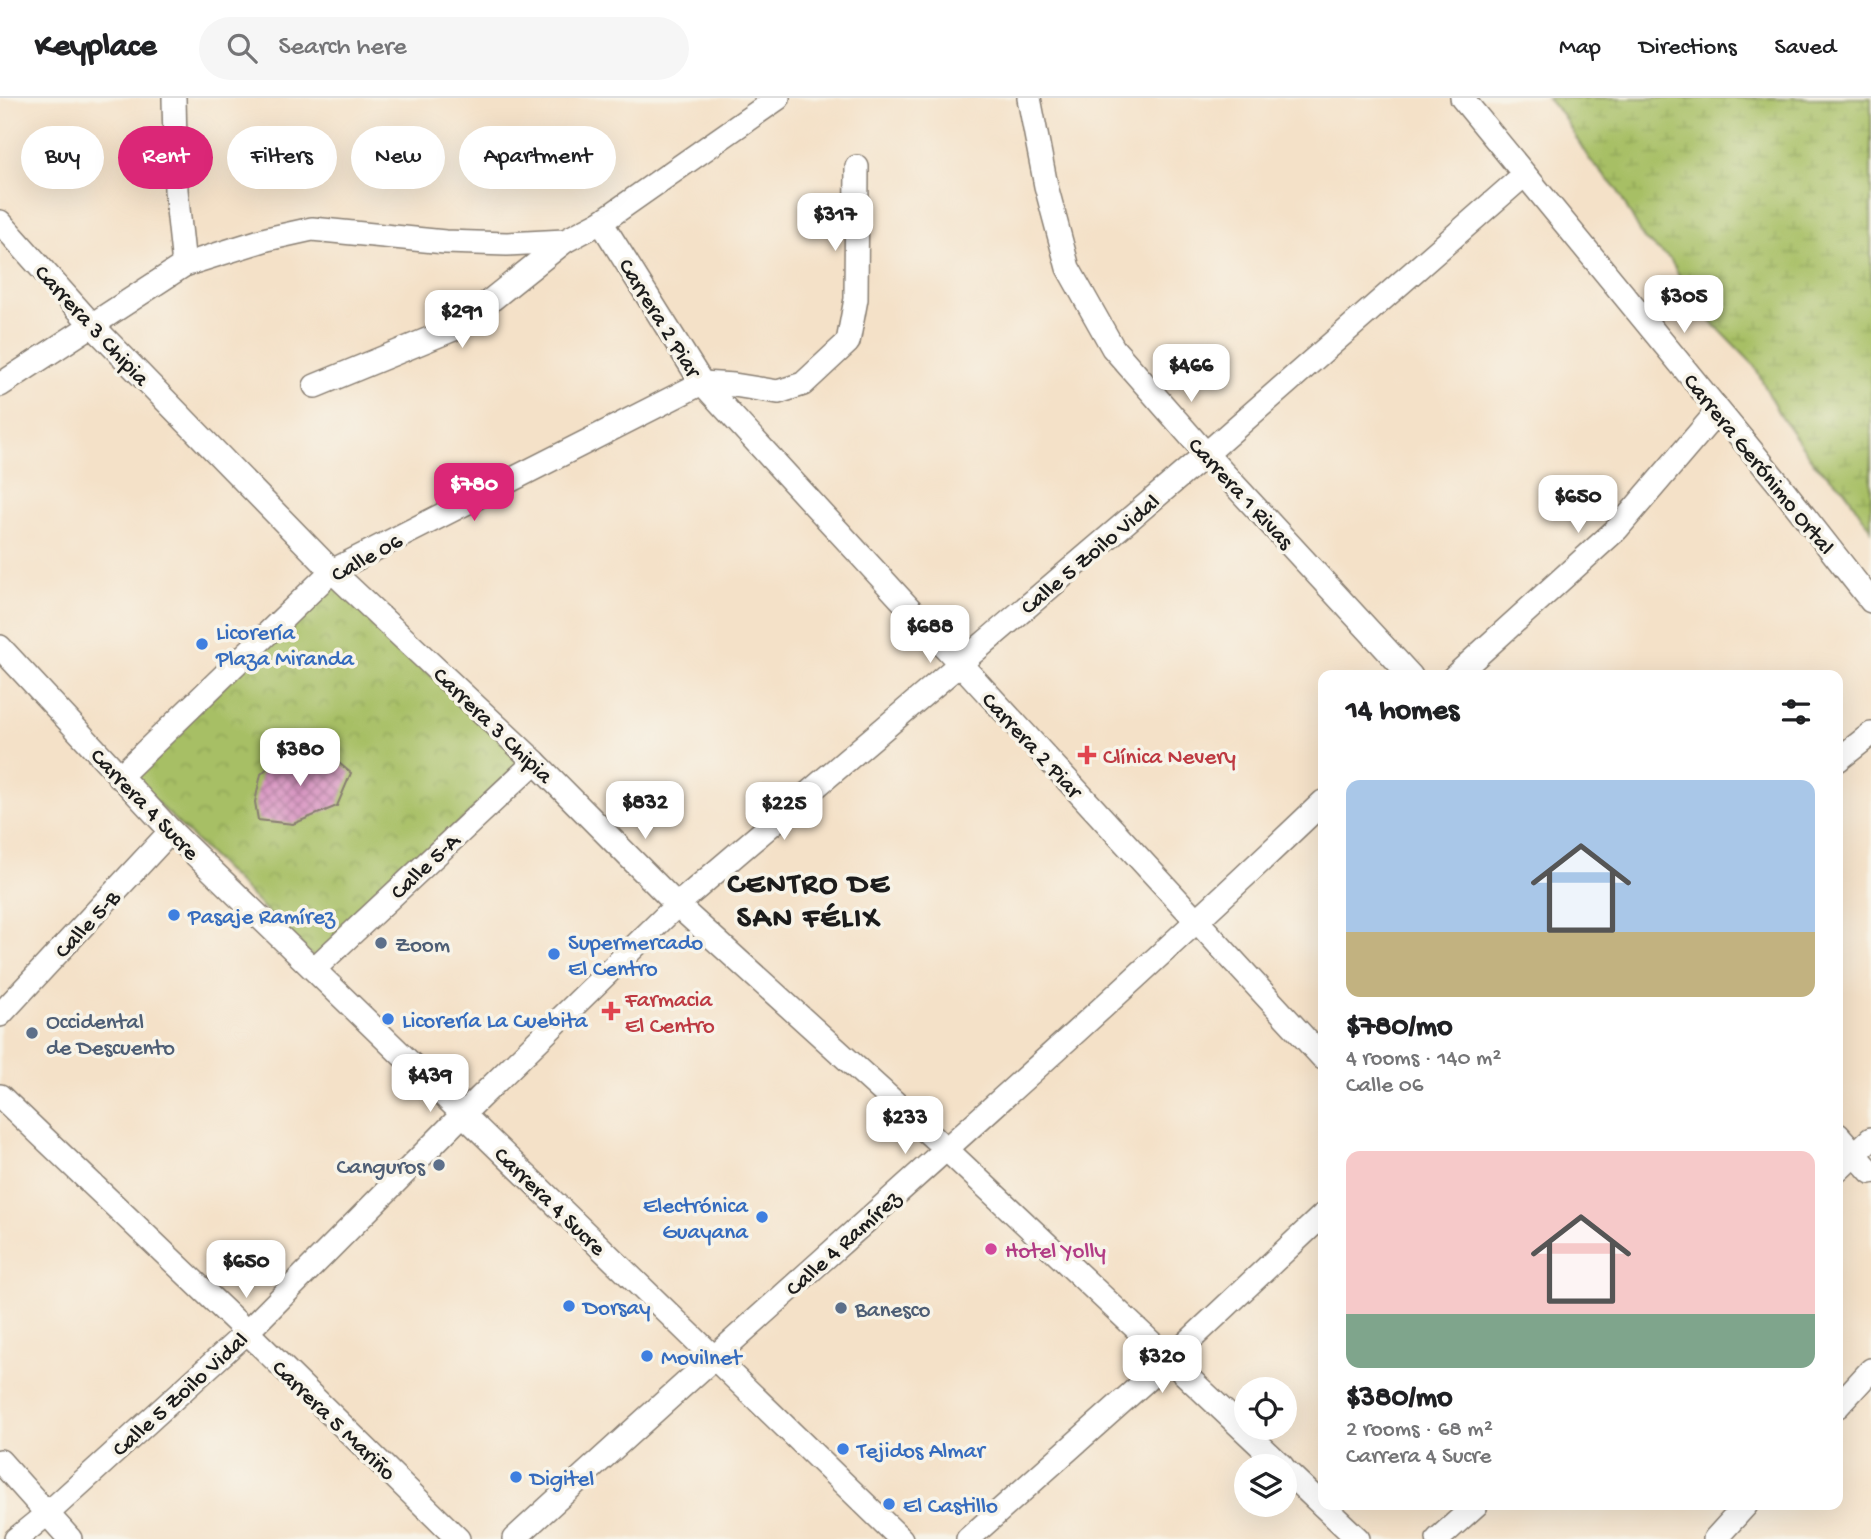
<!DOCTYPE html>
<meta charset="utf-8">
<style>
body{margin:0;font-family:"Gochi Hand",sans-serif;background:#f6f6f6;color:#202124;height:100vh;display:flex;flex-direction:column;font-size:26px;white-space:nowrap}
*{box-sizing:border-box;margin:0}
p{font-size:23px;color:#757577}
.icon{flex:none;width:38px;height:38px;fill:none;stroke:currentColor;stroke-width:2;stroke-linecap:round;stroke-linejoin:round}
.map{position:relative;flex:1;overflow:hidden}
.panel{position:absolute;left:1318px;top:572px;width:525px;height:840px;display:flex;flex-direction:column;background:#fff;border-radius:14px;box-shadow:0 7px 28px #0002}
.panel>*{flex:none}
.banner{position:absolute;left:21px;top:28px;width:665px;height:63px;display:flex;gap:14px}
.fabs{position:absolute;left:1234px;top:1279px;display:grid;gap:14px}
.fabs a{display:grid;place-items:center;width:63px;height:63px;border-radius:50%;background:#fff;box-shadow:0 7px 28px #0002;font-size:35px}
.price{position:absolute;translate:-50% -60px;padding:0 16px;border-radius:14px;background:#fff;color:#222;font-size:23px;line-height:46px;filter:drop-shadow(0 2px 4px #0008)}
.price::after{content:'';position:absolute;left:50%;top:42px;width:21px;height:16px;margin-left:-10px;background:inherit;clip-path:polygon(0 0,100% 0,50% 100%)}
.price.selected{background:#db2777;color:#fff}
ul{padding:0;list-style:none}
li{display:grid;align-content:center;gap:14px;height:371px;padding:0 28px}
li span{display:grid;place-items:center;height:217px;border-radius:14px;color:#555}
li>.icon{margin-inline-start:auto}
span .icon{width:126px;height:126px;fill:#fffc;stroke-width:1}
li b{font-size:30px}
h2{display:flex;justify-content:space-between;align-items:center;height:84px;padding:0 28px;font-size:30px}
.chip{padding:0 24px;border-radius:32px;background:#fff;box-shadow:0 7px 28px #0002;font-size:24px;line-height:63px}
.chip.selected{background:#db2777;color:#fff}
header{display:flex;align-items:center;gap:42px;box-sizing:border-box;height:98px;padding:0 35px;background:#fff;border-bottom:2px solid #e0e0e0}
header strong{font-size:33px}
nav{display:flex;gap:38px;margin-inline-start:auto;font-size:24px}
.search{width:490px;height:63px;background:#f6f6f6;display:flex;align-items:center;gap:18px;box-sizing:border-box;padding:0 24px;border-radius:38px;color:#757577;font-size:26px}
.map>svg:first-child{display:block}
.wetland{fill:url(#wetland-marsh);stroke:#626e40;stroke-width:2}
.park{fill:url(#park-crowns);stroke:#626e40;stroke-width:2}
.building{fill:url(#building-cross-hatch)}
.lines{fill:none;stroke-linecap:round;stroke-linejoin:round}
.street-casing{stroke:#887e72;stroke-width:26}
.street{stroke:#fff;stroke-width:23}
.shop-dot{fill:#3f7fe0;stroke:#f7f3e8;stroke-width:2.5}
.health-dot{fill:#e0444e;stroke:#f7f3e8;stroke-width:2.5}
.service-dot{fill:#5c6f8a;stroke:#f7f3e8;stroke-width:2.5}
.hotel-dot{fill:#d1479c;stroke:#f7f3e8;stroke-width:2.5}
.labels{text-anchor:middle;stroke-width:7;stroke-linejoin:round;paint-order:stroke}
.street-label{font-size:23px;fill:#1c1c1c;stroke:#f7f3e8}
.shop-label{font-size:23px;fill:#366cbe;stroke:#f7f3e8;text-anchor:start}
.health-label{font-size:23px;fill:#be3a42;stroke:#f7f3e8;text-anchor:start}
.service-label{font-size:23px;fill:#4e5e75;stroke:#f7f3e8;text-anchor:start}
.hotel-label{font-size:23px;fill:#b23c85;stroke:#f7f3e8;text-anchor:start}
.district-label{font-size:30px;font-weight:bold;letter-spacing:2px;fill:#1c1c1c;stroke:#f7f3e8}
</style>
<header>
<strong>Keyplace</strong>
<div class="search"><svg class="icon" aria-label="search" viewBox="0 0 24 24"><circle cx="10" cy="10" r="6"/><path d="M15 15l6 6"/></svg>Search here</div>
<nav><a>Map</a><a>Directions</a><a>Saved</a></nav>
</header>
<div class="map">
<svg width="1871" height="1441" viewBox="0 0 1871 1441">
<defs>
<pattern id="wetland-marsh" width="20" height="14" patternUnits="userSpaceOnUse" patternTransform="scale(1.75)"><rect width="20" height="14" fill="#a7bf65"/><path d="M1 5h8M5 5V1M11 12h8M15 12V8" fill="none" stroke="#8fa457"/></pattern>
<pattern id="park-crowns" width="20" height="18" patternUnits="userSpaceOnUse" patternTransform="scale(1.75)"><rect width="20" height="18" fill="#a7bf65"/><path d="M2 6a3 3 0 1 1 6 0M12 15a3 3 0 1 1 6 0" fill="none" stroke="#8fa457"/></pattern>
<pattern id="building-cross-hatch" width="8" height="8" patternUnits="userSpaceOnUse" patternTransform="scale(1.75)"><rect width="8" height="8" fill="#d996c3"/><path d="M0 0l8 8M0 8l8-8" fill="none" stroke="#af7a9e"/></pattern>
</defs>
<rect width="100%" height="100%" fill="#f7f3e8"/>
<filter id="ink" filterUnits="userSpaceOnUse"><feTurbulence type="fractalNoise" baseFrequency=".0143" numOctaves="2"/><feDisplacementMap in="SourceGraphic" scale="14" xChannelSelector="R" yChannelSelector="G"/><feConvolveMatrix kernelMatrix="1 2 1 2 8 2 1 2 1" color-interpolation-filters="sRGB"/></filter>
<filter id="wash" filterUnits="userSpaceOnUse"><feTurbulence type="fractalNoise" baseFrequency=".00686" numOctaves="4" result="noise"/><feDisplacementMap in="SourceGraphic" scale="28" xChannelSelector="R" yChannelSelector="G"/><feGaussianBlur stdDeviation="1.57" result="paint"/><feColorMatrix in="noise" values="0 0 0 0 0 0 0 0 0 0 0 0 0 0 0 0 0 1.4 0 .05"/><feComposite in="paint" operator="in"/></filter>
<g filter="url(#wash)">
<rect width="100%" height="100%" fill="#f4e1c8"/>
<!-- wetland -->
<path class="wetland" d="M1547,0h324v432l-27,-41 -30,-26 -36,-51 -24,-47 -59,-60 -25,-46 -26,-20 -26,-48 -29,-32 -28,-46z"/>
<!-- park -->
<path class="park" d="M331,484l193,180 -210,196 -184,-182z"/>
<g id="blocks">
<!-- building -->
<path class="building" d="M309,652l30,13 12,10 -14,33 -44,18 -35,-4 -3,-18 6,-28 20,-18z"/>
</g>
</g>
<g filter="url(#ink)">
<use href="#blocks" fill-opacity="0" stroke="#887e72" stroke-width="2"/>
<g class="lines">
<defs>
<g id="street">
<path d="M174,0l2,92 8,75"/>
<path d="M1029,0l17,88 22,82 45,80 93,106 205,222"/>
<path d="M1462,0l317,386 92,117"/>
<path d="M0,124l92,103 240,246 203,191 142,143 269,244 336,317"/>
<path d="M601,124l101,161 621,675"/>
<path d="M0,287l184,-120 83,-26 45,-10 133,13 62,2 58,-3 36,-19 177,-124"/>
<path d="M315,288l141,-58 109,-87"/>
<path d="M0,549l171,184 730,708"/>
<path d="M1455,578l162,-147 101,-118"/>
<path d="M1838,662l33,-26"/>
<path d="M119,679l213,-206 370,-188 32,2 44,7 25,-8 45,-42 8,-43 1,-132"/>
<path d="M314,871l221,-207"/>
<path d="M0,917l171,-184"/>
<path d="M0,998l247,236 211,207"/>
<path d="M1838,1037l33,37"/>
<path d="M1838,1072l33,-31"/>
<path d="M1838,1308l33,-36"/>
<path d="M0,1363l70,78"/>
<path d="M1284,1371l74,70"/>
<path d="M16,1441l32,-26 199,-181 215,-217 215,-210 529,-451 318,-279"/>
<path d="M514,1441c269,-247 545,-485 809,-737"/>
<path d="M968,1441l202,-180 153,-144"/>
<path d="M1438,1441l38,-34"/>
<path d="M1715,1441l31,-34"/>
</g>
</defs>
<!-- street casing -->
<use href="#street" class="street-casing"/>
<!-- street -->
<use href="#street" class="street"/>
</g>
</g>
<!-- markers -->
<g class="shop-dot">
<circle cx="202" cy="546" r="7"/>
<circle cx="174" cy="817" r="7"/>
<circle cx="554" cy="856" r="7"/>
<circle cx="388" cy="921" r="7"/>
<circle cx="762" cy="1119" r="7"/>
<circle cx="569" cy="1208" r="7"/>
<circle cx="647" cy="1258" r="7"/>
<circle cx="843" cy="1351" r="7"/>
<circle cx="516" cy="1379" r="7"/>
<circle cx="889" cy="1406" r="7"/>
</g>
<g class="health-dot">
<path d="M1083.5 646.5h7v7h7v7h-7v7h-7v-7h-7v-7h7z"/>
<path d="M607.5 902.5h7v7h7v7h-7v7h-7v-7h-7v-7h7z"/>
</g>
<g class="service-dot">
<circle cx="381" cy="845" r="7"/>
<circle cx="32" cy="935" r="7"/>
<circle cx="439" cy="1067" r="7"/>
<circle cx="841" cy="1210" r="7"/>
</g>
<circle class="hotel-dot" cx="991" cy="1151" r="7"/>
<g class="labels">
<!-- street labels -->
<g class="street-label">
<text transform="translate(661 219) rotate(58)" y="8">Carrera 2 Piar</text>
<text transform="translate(93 226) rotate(47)" y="8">Carrera 3 Chipia</text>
<text transform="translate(1760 365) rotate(51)" y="8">Carrera Gerónimo Ortal</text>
<text transform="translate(1242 394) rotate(47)" y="8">Carrera 1 Rivas</text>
<text transform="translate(1089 455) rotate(-40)" y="8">Calle 5 Zoilo Vidal</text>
<text transform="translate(366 458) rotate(-29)" y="8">Calle 06</text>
<text transform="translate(494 626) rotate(44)" y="8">Carrera 3 Chipia</text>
<text transform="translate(1033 646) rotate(47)" y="8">Carrera 2 Piar</text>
<text transform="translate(146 705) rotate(46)" y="8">Carrera 4 Sucre</text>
<text transform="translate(424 767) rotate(-43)" y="8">Calle 5-A</text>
<text transform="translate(86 825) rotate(-47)" y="8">Calle 5-B</text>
<text transform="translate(551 1102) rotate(44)" y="8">Carrera 4 Sucre</text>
<text transform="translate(842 1144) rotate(-42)" y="8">Calle 4 Ramírez</text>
<text transform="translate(179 1295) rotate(-42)" y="8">Calle 5 Zoilo Vidal</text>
<text transform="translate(335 1321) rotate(44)" y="8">Carrera 5 Mariño</text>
</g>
<!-- shop labels -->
<g class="shop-label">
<text x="216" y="541">Licorería<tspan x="216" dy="26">Plaza Miranda</tspan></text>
<text x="188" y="825">Pasaje Ramírez</text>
<text x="568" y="851">Supermercado<tspan x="568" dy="26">El Centro</tspan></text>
<text x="402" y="929">Licorería La Cuebita</text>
<text x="748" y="1114" text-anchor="end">Electrónica<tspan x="748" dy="26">Guayana</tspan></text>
<text x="583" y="1216">Dorsay</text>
<text x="661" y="1266">Movilnet</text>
<text x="857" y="1359">Tejidos Almar</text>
<text x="530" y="1387">Digitel</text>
<text x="903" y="1414">El Castillo</text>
</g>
<!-- health labels -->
<g class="health-label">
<text x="1103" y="665">Clínica Nevery</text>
<text x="625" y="908">Farmacia<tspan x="625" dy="26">El Centro</tspan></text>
</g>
<!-- service labels -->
<g class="service-label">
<text x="395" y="853">Zoom</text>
<text x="46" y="930">Occidental<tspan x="46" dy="26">de Descuento</tspan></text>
<text x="425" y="1075" text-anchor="end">Canguros</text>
<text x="855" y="1218">Banesco</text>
</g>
<!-- hotel labels -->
<g class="hotel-label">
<text x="1005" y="1159">Hotel Yolly</text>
</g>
<!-- district labels -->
<g class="district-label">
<text x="809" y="794">CENTRO DE<tspan x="809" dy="34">SAN FÉLIX</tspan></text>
</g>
</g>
</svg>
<div class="fabs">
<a><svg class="icon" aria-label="locate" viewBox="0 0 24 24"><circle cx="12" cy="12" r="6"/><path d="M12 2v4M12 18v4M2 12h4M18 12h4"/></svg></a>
<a><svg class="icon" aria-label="layers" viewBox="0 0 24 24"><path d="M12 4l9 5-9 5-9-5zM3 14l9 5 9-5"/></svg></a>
</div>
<b class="price" style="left:835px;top:155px">$317</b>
<b class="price" style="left:1684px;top:237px">$305</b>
<b class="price" style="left:462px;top:252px">$291</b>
<b class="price" style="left:1191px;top:306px">$466</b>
<b class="price selected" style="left:474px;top:425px">$780</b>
<b class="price" style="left:1578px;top:437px">$650</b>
<b class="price" style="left:930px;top:567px">$688</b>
<b class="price" style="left:300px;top:690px">$380</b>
<b class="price" style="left:645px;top:743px">$832</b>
<b class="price" style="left:784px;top:744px">$225</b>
<b class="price" style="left:430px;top:1016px">$439</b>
<b class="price" style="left:905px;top:1058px">$233</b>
<b class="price" style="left:246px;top:1202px">$650</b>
<b class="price" style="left:1162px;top:1297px">$320</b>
<div class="banner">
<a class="chip">Buy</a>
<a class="chip selected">Rent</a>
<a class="chip">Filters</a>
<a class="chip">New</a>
<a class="chip">Apartment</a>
</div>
<section class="panel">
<h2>14 homes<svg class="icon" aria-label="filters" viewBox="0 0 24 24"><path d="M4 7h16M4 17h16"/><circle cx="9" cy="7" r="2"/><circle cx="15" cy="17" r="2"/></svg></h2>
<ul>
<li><span style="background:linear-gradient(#a9c7e8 70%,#c2b280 0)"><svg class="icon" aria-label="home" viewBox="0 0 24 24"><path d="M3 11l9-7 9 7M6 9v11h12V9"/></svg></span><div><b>$780/mo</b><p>4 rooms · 140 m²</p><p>Calle 06</p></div></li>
<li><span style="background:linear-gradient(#f6c9c9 75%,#7fa58c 0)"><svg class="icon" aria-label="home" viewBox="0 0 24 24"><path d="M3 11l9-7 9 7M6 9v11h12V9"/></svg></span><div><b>$380/mo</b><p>2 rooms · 68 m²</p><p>Carrera 4 Sucre</p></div></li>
</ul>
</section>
</div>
